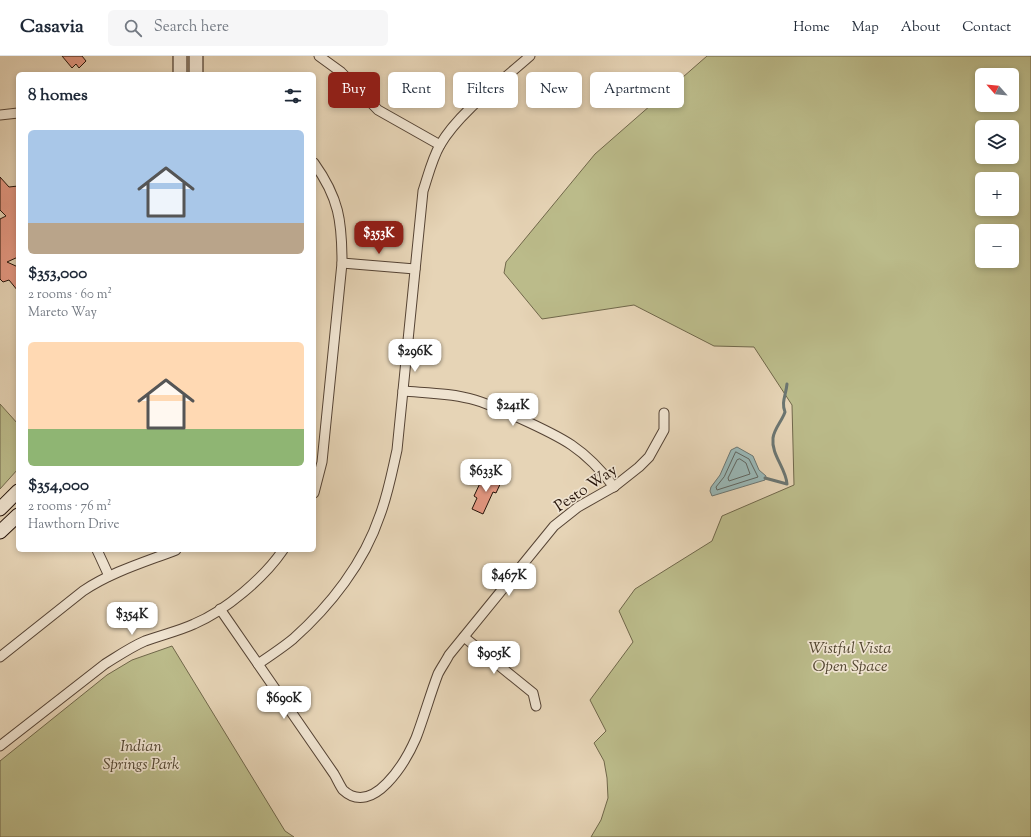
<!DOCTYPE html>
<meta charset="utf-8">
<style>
body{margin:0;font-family:"Sorts Mill Goudy",serif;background:#f6f6f7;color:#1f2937;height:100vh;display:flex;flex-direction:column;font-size:15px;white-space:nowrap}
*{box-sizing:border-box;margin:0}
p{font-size:13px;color:#747a83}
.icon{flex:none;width:22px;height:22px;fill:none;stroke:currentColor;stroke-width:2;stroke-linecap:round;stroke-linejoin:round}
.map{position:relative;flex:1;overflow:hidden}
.details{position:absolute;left:16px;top:16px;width:300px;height:480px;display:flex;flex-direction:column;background:#fff;border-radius:6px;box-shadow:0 2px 6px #0003}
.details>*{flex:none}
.hud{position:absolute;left:328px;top:16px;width:380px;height:36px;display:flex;gap:8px}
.needle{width:26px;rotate:297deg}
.tools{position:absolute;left:975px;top:12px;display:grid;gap:8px}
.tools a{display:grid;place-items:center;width:44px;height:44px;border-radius:6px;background:#fff;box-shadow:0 2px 6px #0003;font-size:20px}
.price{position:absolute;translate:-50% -34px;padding:0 9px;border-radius:8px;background:#fff;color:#222;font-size:13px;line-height:26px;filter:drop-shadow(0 1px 2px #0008)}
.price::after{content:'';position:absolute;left:50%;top:24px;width:12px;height:9px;margin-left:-6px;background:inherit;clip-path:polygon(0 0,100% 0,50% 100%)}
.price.on{background:#8f2418;color:#fff}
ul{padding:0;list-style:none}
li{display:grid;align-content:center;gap:8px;height:212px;padding:0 12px}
li span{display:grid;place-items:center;height:124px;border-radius:6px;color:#555}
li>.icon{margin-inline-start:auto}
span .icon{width:72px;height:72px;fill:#fffc;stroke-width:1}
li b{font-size:17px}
h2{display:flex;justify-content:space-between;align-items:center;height:48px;padding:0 12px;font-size:17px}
.pill{padding:0 14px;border-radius:6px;background:#fff;box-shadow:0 2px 6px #0003;font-size:14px;line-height:36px}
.pill.on{background:#8f2418;color:#fff}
header{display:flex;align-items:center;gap:24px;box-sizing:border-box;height:56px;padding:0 20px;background:#fff;border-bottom:1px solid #e0e1e3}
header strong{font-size:19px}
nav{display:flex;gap:22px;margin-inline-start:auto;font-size:14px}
.search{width:280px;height:36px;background:#f6f6f7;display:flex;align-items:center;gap:10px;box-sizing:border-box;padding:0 14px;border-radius:6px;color:#747a83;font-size:15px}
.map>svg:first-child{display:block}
.green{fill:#bbbb8a;stroke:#70674a;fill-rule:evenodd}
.water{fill:#99b7b6;stroke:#6b7571}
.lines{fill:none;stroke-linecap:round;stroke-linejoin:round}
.shore{stroke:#5f6560;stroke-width:1}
.stream{stroke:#6b7571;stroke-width:3}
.building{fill:#e59882;stroke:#251309}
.street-casing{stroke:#554334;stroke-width:11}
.secondary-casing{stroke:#251309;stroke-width:15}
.street{stroke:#efe3d0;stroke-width:9}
.secondary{stroke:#efe3d0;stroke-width:13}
.labels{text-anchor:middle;stroke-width:3.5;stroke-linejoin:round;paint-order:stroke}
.street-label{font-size:16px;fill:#251309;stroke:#efe3d0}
.park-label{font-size:16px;font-style:italic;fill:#524530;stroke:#efe3d0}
</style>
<header>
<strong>Casavia</strong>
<div class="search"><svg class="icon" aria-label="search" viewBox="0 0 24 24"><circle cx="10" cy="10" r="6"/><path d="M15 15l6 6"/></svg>Search here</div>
<nav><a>Home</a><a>Map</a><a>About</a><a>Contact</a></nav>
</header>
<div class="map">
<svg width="1031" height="781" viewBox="0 0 1031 781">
<rect width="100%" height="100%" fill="#e6d4b6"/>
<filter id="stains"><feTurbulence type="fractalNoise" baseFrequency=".005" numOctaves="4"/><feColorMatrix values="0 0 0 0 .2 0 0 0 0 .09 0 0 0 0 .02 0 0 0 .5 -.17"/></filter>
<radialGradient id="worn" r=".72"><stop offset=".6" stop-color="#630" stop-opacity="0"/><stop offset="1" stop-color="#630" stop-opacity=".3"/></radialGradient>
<!-- green -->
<g class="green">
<path d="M707,0h324v781h-440l10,-17 7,-22 -1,-20 -3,-17 -10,-18 12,-12 -16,-31 43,-58 -14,-31 16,-22 77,-48 10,-25 72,-31 -2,-80 -38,-58 -40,-1 -80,-41 -92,14 -38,-46 2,-11 89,-108zM982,19h30v30h-30zM982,71h30v30h-30zM982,123h30v30h-30zM982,175h30v30h-30z"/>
<path d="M0,348l18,20v45l-18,20z"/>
<path d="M172,590l113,185 9,6h-294v-76l107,-86 25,-15z"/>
</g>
<!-- water -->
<path class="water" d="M737,391l16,9 6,14 7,6 -1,4 -53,16 -2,-5 1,-4 9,-12 11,-25z"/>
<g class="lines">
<!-- shore -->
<g class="shore">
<path d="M736,396l13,7 9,18 -41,13 -1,-3 8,-10z"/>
<path d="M740,403l6,4 4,11 -21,7 -1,-3 9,-18z"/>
</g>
<!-- stream -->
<path class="stream" d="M765,422l22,6c-1,-16 -16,-29 -14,-46 1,-9 9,-17 12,-26 -4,-10 1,-17 2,-28"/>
</g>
<!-- building -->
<g class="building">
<path d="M62,0h20l4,5 -7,7 -3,-4 -4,4z"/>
<path d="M0,121l9,10 9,-1v71l-11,5 11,5v24l-9,-11 -6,2 -3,-3v-60l6,-3 -6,-6z"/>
<path d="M495,418l8,4 -7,15 -3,-1 -10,22 -11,-5 5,-11 -3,-2 8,-17 9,4z"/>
</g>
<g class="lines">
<defs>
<g id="street">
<path d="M319,0l22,16 37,38 62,35"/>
<path d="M0,59l18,-2"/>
<path d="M314,107c25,35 28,58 28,100l-20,199 -8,31"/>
<path d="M342,207l73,6"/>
<path d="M403,335c23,2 49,2 72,9 14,4 28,11 42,17 44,20 67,30 97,70"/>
<path d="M97,494l12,26"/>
<path d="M220,553l114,165c3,5 6,12 9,16 30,28 63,-29 73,-52 8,-21 14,-43 22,-64 3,-6 8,-13 11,-19l105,-129 24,-19 37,-21 24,-19 10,-10 15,-27v-17"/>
<path d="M464,581l69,56 3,13"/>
<path d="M0,601l83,-66c28,-19 62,-29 93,-41"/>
<path d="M258,608c12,-8 24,-16 35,-25 37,-33 71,-76 87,-124 8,-21 12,-43 17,-65l26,-259c5,-15 9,-32 17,-46 19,-33 62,-64 90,-89"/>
<path d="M0,690l105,-82c13,-8 26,-17 40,-23 16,-6 34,-10 49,-17 31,-13 70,-46 89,-74"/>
</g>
<g id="secondary">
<path d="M180,0v18"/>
<path d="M196,18v-18"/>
<path d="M0,453l18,-18"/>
<path d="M0,476l18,-17"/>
</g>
</defs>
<!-- street casing -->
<use href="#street" class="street-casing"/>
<!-- secondary casing -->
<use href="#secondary" class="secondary-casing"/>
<!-- street -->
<use href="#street" class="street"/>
<!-- secondary -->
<use href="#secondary" class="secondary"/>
</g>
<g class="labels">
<!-- street labels -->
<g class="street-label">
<text transform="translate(585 431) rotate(-34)" y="6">Pesto Way</text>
</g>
<!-- park labels -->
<g class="park-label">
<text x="850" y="597">Wistful Vista<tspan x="850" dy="18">Open Space</tspan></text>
<text x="141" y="695">Indian<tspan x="141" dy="18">Springs Park</tspan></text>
</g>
</g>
<rect width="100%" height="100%" filter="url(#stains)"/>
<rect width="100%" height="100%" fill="url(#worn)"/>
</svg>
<div class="tools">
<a><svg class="needle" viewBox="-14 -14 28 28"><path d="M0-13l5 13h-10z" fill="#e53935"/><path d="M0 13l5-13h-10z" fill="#747a83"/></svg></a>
<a><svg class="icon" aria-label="layers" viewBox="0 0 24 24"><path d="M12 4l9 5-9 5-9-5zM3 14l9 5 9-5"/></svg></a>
<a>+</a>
<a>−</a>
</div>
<b class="price on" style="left:379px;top:199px">$353K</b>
<b class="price" style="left:415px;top:317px">$296K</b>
<b class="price" style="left:513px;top:371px">$241K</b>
<b class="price" style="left:486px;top:437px">$633K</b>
<b class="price" style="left:509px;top:541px">$467K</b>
<b class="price" style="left:132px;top:580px">$354K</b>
<b class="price" style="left:494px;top:619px">$905K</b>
<b class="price" style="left:284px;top:664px">$690K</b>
<div class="hud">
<a class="pill on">Buy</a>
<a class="pill">Rent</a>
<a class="pill">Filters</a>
<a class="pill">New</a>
<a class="pill">Apartment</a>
</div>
<section class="details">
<h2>8 homes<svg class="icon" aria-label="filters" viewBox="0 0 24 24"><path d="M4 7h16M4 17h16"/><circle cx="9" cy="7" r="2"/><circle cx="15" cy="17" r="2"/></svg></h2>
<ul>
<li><span style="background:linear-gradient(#a9c7e8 75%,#b9a48a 0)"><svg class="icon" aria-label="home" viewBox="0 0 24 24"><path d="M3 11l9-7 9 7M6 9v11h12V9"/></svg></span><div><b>$353,000</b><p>2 rooms · 60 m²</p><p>Mareto Way</p></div></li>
<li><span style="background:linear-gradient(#ffd9b3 70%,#8fb573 0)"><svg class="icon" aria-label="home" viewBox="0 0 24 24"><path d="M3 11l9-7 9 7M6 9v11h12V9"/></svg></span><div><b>$354,000</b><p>2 rooms · 76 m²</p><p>Hawthorn Drive</p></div></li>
</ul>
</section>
</div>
